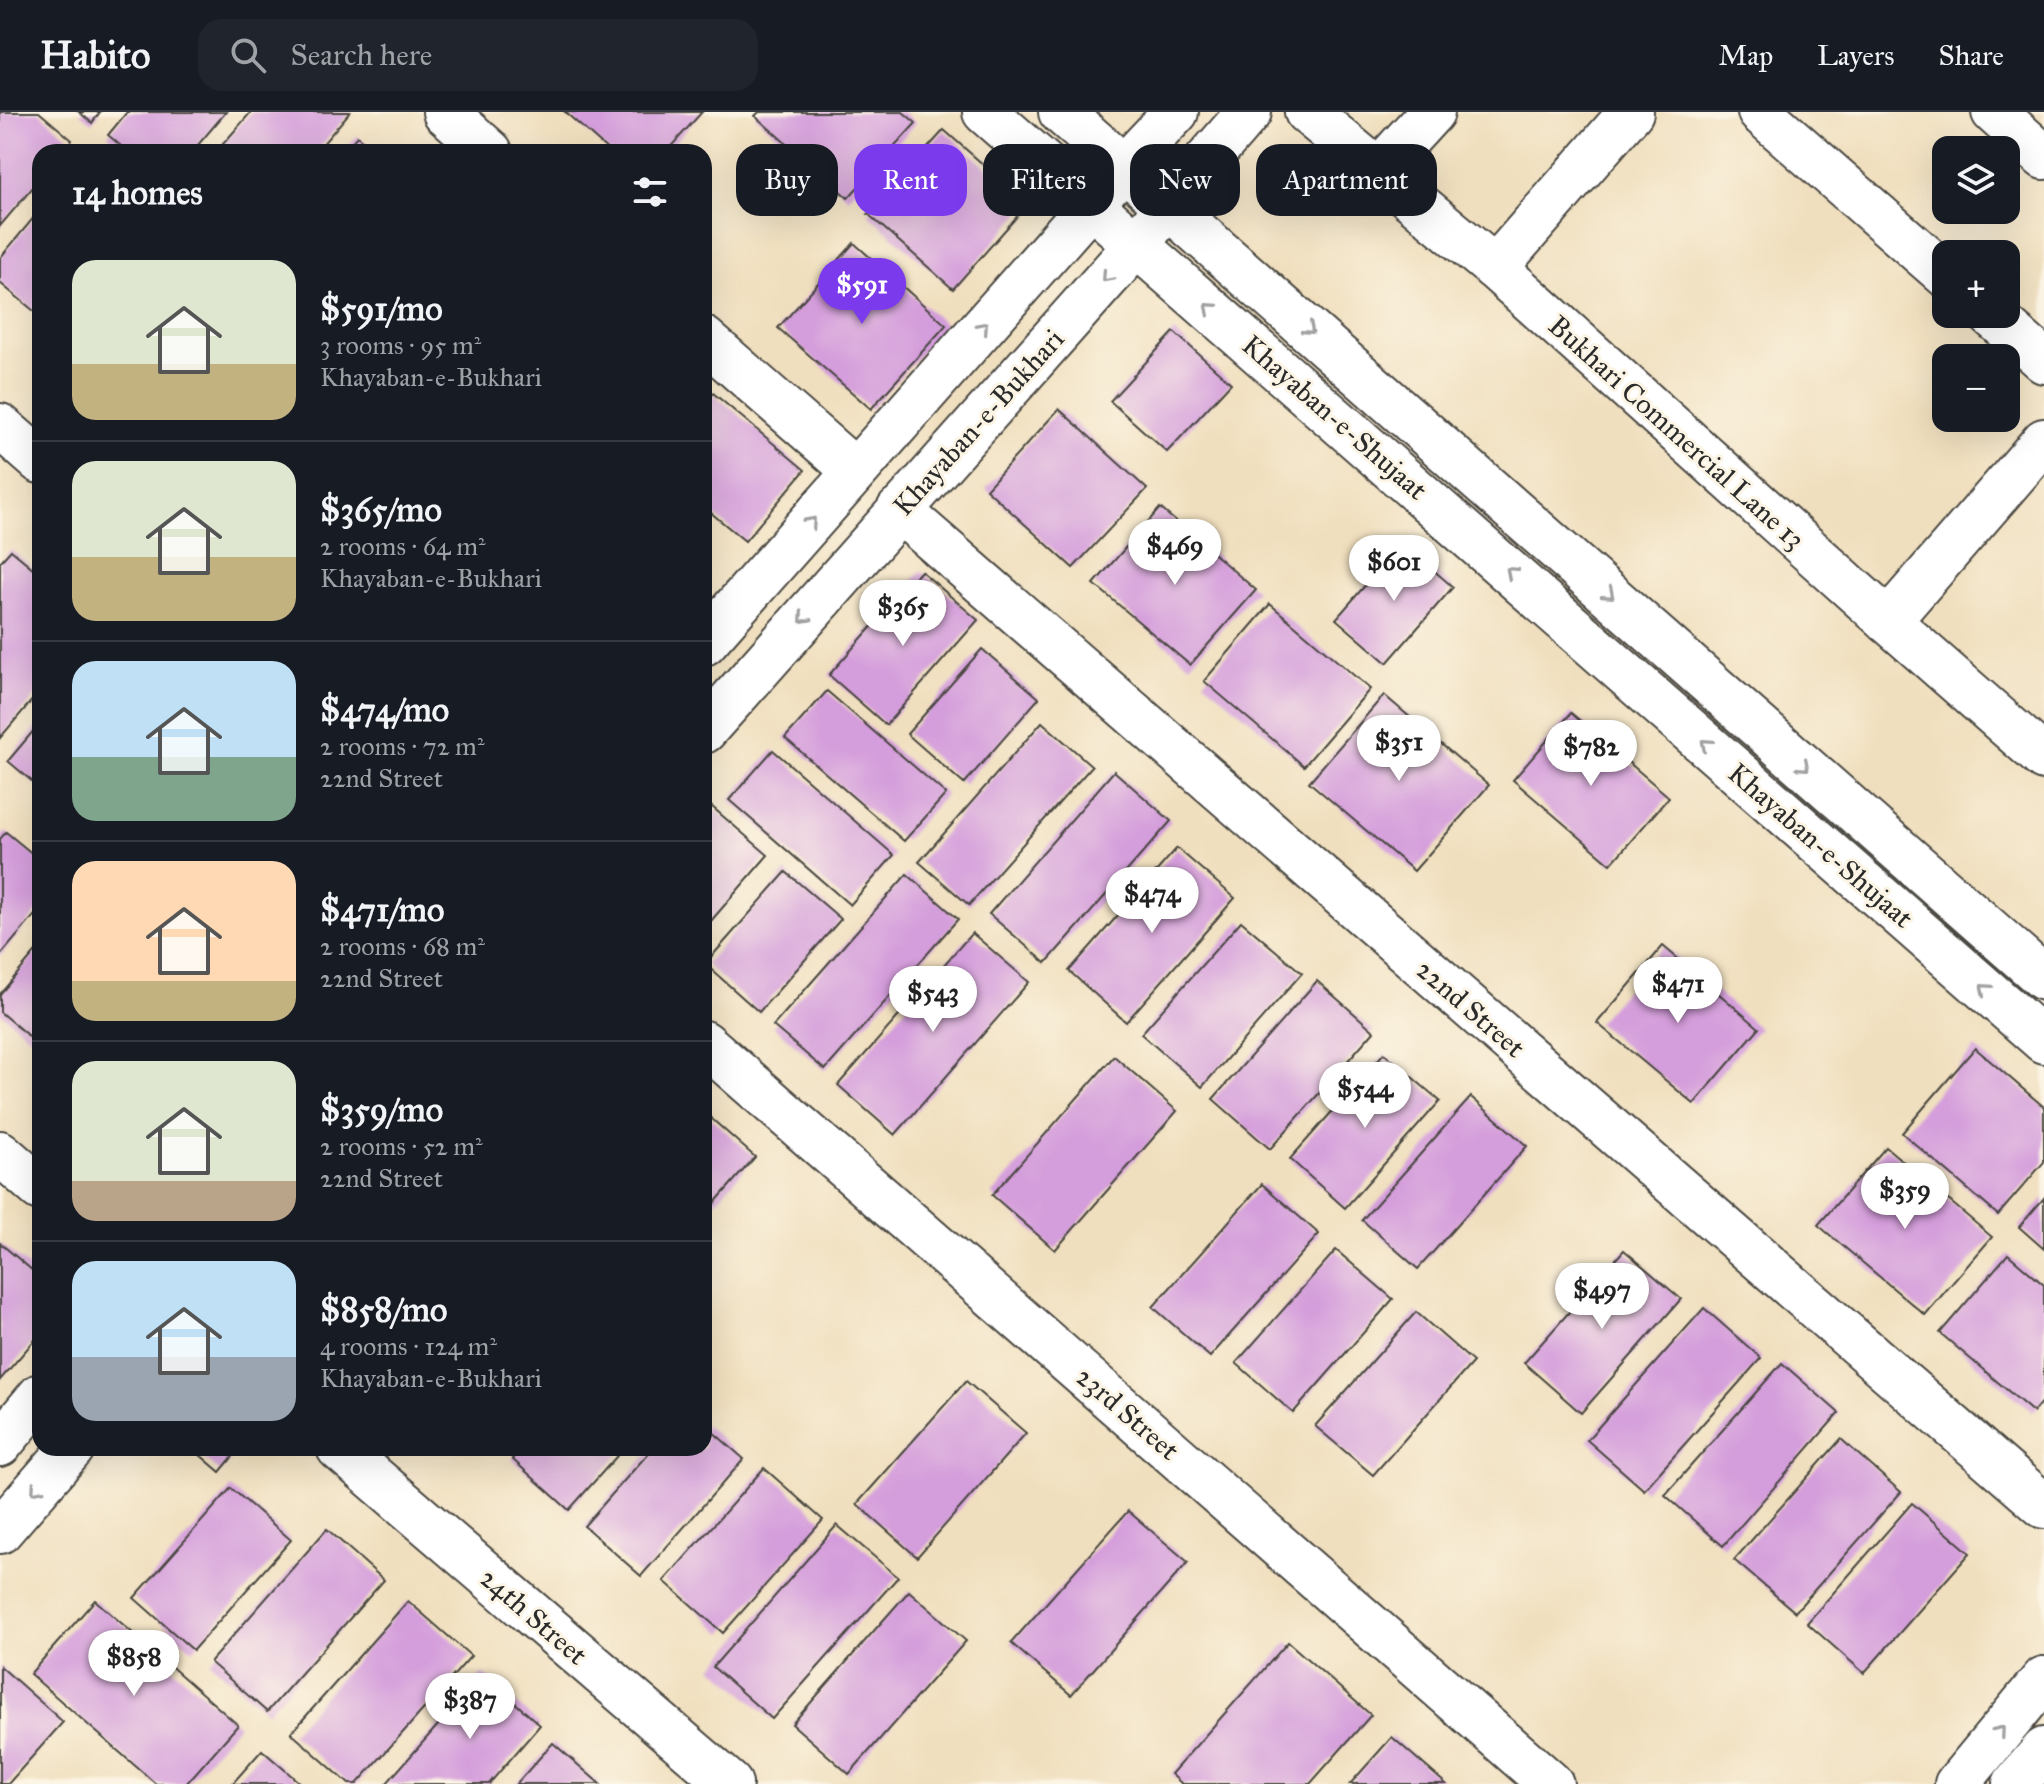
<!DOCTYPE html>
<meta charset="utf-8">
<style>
body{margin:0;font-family:"IM FELL Great Primer",serif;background:#20242c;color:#f1f3f6;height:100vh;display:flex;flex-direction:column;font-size:30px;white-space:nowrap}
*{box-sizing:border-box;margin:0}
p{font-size:26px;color:#9ea1a6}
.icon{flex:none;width:44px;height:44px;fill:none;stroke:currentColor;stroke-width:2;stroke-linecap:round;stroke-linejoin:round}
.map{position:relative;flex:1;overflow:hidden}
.drawer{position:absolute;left:32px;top:32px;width:680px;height:1312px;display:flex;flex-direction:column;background:#171b24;border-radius:24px;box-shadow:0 8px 32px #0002}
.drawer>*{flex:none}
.hud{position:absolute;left:736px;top:32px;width:760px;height:72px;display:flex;gap:16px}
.buttons{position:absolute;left:1932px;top:24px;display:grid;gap:16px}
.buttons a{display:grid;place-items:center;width:88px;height:88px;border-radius:16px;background:#171b24;box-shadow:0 8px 32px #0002;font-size:40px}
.price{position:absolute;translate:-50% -68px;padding:0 18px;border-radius:28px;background:#fff;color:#222;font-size:26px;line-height:52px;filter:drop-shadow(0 2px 4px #0008)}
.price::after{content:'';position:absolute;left:50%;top:48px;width:24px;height:18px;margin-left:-12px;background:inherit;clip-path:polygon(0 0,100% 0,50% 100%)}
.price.on{background:#7c3aed;color:#fff}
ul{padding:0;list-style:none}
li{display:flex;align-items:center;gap:24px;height:200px;padding:0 40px}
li+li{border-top:2px solid #363941}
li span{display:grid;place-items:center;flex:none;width:224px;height:160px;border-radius:24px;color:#555}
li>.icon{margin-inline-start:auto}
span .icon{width:96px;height:96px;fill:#fffc;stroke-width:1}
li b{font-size:34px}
h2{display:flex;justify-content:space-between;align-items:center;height:96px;padding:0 40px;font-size:34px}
.pill{padding:0 28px;border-radius:24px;background:#171b24;box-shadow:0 8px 32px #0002;font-size:28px;line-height:72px}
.pill.on{background:#7c3aed;color:#fff}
header{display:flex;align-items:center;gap:48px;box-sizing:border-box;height:112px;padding:0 40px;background:#171b24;border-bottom:2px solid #363941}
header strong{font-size:38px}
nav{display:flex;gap:44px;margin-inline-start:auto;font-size:28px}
.search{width:560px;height:72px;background:#20242c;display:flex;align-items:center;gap:20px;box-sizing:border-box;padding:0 28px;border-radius:24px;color:#9ea1a6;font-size:30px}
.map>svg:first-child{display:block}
.building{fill:#d49ddb}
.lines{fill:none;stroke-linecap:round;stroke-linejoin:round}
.minor-casing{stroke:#494641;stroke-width:48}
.tertiary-casing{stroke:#494641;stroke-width:48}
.secondary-casing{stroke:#494641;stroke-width:48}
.minor{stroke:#fff;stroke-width:44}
.tertiary{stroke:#fff;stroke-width:44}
.secondary{stroke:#fff;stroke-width:44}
.oneway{stroke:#a0a0a0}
.labels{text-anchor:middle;stroke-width:6;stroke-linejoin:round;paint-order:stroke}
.street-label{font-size:28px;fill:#2b2b2b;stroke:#fcf5e5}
</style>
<header>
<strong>Habito</strong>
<div class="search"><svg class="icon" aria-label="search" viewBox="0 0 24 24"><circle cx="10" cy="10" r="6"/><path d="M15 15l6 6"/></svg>Search here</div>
<nav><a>Map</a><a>Layers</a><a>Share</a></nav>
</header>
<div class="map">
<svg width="2044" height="1672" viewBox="0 0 2044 1672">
<rect width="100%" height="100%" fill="#fcf5e5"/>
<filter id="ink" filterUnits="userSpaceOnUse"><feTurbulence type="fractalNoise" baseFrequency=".0125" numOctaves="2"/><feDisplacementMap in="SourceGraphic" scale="16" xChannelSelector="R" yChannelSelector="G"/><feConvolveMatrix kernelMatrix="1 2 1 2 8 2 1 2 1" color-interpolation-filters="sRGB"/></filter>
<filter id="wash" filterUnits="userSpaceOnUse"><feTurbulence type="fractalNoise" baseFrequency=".006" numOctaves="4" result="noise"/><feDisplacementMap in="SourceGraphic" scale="32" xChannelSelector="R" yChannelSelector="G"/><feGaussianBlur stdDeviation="1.8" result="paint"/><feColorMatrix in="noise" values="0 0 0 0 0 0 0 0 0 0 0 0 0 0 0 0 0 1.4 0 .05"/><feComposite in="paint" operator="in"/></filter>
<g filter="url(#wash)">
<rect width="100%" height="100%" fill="#f0dfbe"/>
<g id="blocks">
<!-- building -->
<g class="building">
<path d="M0,0h39l33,28 -10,12h-22v27l-40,47z"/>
<path d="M79,0h21l-8,11z"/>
<path d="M127,0h99l-34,40h-64l-20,-17z"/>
<path d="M251,0h99l-34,40h-100z"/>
<path d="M565,0h137l-36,40h-56z"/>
<path d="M759,0h144l13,11 -68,75 -93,-82z"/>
<path d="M944,18l84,74 -75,85 -85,-75z"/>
<path d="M357,24l19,16h-33z"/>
<path d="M40,98v106l-40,-33v-25z"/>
<path d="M854,131l92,82 -75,84 -93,-81z"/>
<path d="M1174,220l57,51 -64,69 -57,-51z"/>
<path d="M713,281l92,77 -60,71 -41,-34v-104z"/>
<path d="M1059,297l88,80 -74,79 -87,-79z"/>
<path d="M1160,396l96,82 -66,75 -96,-81z"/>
<path d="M1402,431l51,44 -66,76 -51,-44z"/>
<path d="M11,438l29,24v117l-40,47v-176z"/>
<path d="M921,459l57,49 -92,105 -57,-50z"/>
<path d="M1270,492l100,85 -66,77 -100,-85z"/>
<path d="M982,537l57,49 -75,86 -57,-50z"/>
<path d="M827,579l119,103 -42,47 -119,-103z"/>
<path d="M1384,583l105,90 -75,86 -105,-89z"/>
<path d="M1571,601l98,84 -58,67 -98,-84z"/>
<path d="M1042,610l50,44 -123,139 -50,-43z"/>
<path d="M40,611v65l-32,-27z"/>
<path d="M773,638l121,105 -44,50 -121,-105z"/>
<path d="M1114,659l57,50 -125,142 -57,-49z"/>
<path d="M711,694l57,49 -64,74v-115z"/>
<path d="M6,720l34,28v49l-40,47v-117z"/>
<path d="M1177,736l58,50 -109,124 -57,-51z"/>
<path d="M786,760l55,47 -82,93 -54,-48z"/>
<path d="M907,762l51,45 -133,151 -52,-44z"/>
<path d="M1241,809l61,52 -100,114 -61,-53z"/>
<path d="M972,821l57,49 -134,153 -57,-50z"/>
<path d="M1663,834l96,82 -65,76 -97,-81z"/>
<path d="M40,835v99l-40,-34v-18z"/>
<path d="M1317,869l57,50 -104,118 -57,-50z"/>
<path d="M1975,936l69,59v55l-46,53 -96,-82z"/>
<path d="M1384,941l56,48 -95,107 -55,-49z"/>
<path d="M1114,944l63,55 -122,139 -63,-55z"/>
<path d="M1471,985l56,49 -109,123 -56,-49z"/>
<path d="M704,1000l51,45 -51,58z"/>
<path d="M1886,1035l106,90 -67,78 -107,-90z"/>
<path d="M1262,1072l57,50 -109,123 -57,-50z"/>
<path d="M2044,1086v51l-25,-22z"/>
<path d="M0,1131l40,34v57l-40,46z"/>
<path d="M1336,1138l57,49 -100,114 -57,-50z"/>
<path d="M1624,1138l57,49 -100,114 -57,-50z"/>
<path d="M2008,1142l36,31v114l-11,13 -93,-79z"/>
<path d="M1704,1196l57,50 -117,132 -57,-50z"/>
<path d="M1416,1200l57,50 -100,113 -58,-49z"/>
<path d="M1782,1251l57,50 -116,133 -58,-51z"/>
<path d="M966,1269l60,52 -109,124 -60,-53z"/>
<path d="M704,1312l40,35 -103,117 -57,-50 69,-78h51z"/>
<path d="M1841,1327l60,53 -106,120 -61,-52z"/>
<path d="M192,1336h48l-20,24z"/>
<path d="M522,1336h102l-55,62 -57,-51z"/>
<path d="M764,1356l59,52 -100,113 -59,-52z"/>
<path d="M231,1376l60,52 -98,110 -59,-52z"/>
<path d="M1912,1391l58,50 -106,120 -57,-50z"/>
<path d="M1128,1399l60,51 -117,133 -60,-52z"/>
<path d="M837,1413l61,52 -126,142 -59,-52z"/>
<path d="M327,1417l57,51 -117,132 -57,-50z"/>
<path d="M909,1479l57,50 -117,133 -57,-50z"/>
<path d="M95,1488l143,125 -52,59h-30l-126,-110z"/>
<path d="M408,1489l63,55 -114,128h-8l-58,-51z"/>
<path d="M1288,1530l83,73 -61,69h-128l-11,-10z"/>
<path d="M0,1554l63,56 -55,62h-8z"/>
<path d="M483,1562l57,51 -51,59h-103z"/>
<path d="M1392,1625l54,47h-96z"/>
<path d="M553,1631l47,41h-84z"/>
<path d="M262,1638l39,34h-69z"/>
</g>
</g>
</g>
<g filter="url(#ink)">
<use href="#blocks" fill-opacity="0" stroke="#494641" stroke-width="2"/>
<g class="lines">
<defs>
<g id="minor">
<path d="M445,0l45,40"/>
<path d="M1307,0l188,156 393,353 156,137"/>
<path d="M1760,0l186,163"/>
<path d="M1994,0l50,45"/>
<path d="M1378,59l54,-59"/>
<path d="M1495,156l136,-156"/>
<path d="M1990,202l54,47"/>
<path d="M704,227l151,132"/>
<path d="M0,314l40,35"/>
<path d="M899,398l1145,996"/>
<path d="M1888,509l156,-180"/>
<path d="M704,931l847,741"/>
<path d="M0,1041l40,35"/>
<path d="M339,1336l391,336"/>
</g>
<g id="tertiary">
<path d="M704,531l420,-476 52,-55"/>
<path d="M704,619l433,-487 31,-39 81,-93"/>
<path d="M0,1332l40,-48"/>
<path d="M0,1419l72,-83"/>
<path d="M1957,1672l87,-105"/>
<path d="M2015,1672l29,-34"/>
</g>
<g id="secondary">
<path d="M985,0l1059,929"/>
<path d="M1061,0l983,866"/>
</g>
</defs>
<!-- minor casing -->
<use href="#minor" class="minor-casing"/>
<!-- tertiary casing -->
<use href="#tertiary" class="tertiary-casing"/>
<!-- secondary casing -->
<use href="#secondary" class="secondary-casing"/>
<!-- minor -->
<use href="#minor" class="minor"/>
<!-- tertiary -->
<use href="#tertiary" class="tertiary"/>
<!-- secondary -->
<use href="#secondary" class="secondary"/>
</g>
<!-- one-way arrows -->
<defs><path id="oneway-chevron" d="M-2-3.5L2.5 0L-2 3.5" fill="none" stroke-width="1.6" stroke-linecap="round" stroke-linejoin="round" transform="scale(2)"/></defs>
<g class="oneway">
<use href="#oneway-chevron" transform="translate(1107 165) rotate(132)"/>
<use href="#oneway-chevron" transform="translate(1210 196) rotate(-139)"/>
<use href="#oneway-chevron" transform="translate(983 215) rotate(-49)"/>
<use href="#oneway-chevron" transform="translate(1309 217) rotate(41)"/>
<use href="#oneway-chevron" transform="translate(811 410) rotate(-49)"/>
<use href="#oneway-chevron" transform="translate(1511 460) rotate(-139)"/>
<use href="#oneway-chevron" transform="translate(1609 482) rotate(41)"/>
<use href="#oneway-chevron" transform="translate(804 506) rotate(131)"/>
<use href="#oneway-chevron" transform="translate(1706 632) rotate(-139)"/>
<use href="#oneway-chevron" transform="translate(1804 654) rotate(41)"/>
<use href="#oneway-chevron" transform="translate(1985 877) rotate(-139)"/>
<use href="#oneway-chevron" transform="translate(36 1377) rotate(131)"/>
<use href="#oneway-chevron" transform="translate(2000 1619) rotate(-50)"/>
</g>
</g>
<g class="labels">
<!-- street labels -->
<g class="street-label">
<text transform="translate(1335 305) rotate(41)" y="10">Khayaban-e-Shujaat</text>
<text transform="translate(978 310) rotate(-48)" y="10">Khayaban-e-Bukhari</text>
<text transform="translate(1677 320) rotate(42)" y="10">Bukhari Commercial Lane 13</text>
<text transform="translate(1821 733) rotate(41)" y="10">Khayaban-e-Shujaat</text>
<text transform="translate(1471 896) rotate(41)" y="10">22nd Street</text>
<text transform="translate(1128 1301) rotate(41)" y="10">23rd Street</text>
<text transform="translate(534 1504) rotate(41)" y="10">24th Street</text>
</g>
</g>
</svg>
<div class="buttons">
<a><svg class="icon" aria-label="layers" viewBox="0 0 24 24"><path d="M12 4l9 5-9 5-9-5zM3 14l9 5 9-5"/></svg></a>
<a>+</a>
<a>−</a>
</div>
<b class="price on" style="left:862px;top:214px">$591</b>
<b class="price" style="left:1175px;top:475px">$469</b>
<b class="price" style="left:1394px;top:491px">$601</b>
<b class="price" style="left:903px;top:536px">$365</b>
<b class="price" style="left:1399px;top:671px">$351</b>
<b class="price" style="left:1591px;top:676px">$782</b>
<b class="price" style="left:1152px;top:823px">$474</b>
<b class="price" style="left:1678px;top:913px">$471</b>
<b class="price" style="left:933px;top:922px">$543</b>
<b class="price" style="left:1365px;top:1018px">$544</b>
<b class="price" style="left:1905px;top:1119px">$359</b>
<b class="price" style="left:1602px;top:1219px">$497</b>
<b class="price" style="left:134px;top:1586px">$858</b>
<b class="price" style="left:470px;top:1629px">$387</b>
<div class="hud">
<a class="pill">Buy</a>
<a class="pill on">Rent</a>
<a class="pill">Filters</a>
<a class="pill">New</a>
<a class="pill">Apartment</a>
</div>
<section class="drawer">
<h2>14 homes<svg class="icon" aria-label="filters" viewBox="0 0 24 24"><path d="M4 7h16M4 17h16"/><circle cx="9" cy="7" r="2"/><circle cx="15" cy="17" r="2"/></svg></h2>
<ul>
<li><span style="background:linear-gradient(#dfe7d0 65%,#c2b280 0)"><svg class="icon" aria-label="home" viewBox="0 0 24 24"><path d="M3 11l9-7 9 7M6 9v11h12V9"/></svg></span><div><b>$591/mo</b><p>3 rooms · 95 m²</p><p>Khayaban-e-Bukhari</p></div></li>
<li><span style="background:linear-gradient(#dfe7d0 60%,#c2b280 0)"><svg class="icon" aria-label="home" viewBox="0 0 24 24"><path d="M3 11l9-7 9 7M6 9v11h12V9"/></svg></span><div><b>$365/mo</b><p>2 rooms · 64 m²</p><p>Khayaban-e-Bukhari</p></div></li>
<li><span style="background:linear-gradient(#bfe0f5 60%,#7fa58c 0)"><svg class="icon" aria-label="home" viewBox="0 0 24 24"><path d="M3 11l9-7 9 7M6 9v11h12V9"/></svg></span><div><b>$474/mo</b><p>2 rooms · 72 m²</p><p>22nd Street</p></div></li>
<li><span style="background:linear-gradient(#ffd9b3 75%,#c2b280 0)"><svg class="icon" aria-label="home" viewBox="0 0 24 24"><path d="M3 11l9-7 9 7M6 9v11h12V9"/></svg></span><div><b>$471/mo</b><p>2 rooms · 68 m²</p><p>22nd Street</p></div></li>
<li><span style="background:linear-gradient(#dfe7d0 75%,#b9a48a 0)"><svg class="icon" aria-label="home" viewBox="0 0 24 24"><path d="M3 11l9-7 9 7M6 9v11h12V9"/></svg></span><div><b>$359/mo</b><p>2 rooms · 52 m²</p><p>22nd Street</p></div></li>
<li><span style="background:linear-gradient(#bfe0f5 60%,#9aa5b1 0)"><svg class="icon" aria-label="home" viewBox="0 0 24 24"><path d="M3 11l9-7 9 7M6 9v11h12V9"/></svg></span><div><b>$858/mo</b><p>4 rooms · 124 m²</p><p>Khayaban-e-Bukhari</p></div></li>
</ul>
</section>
</div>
